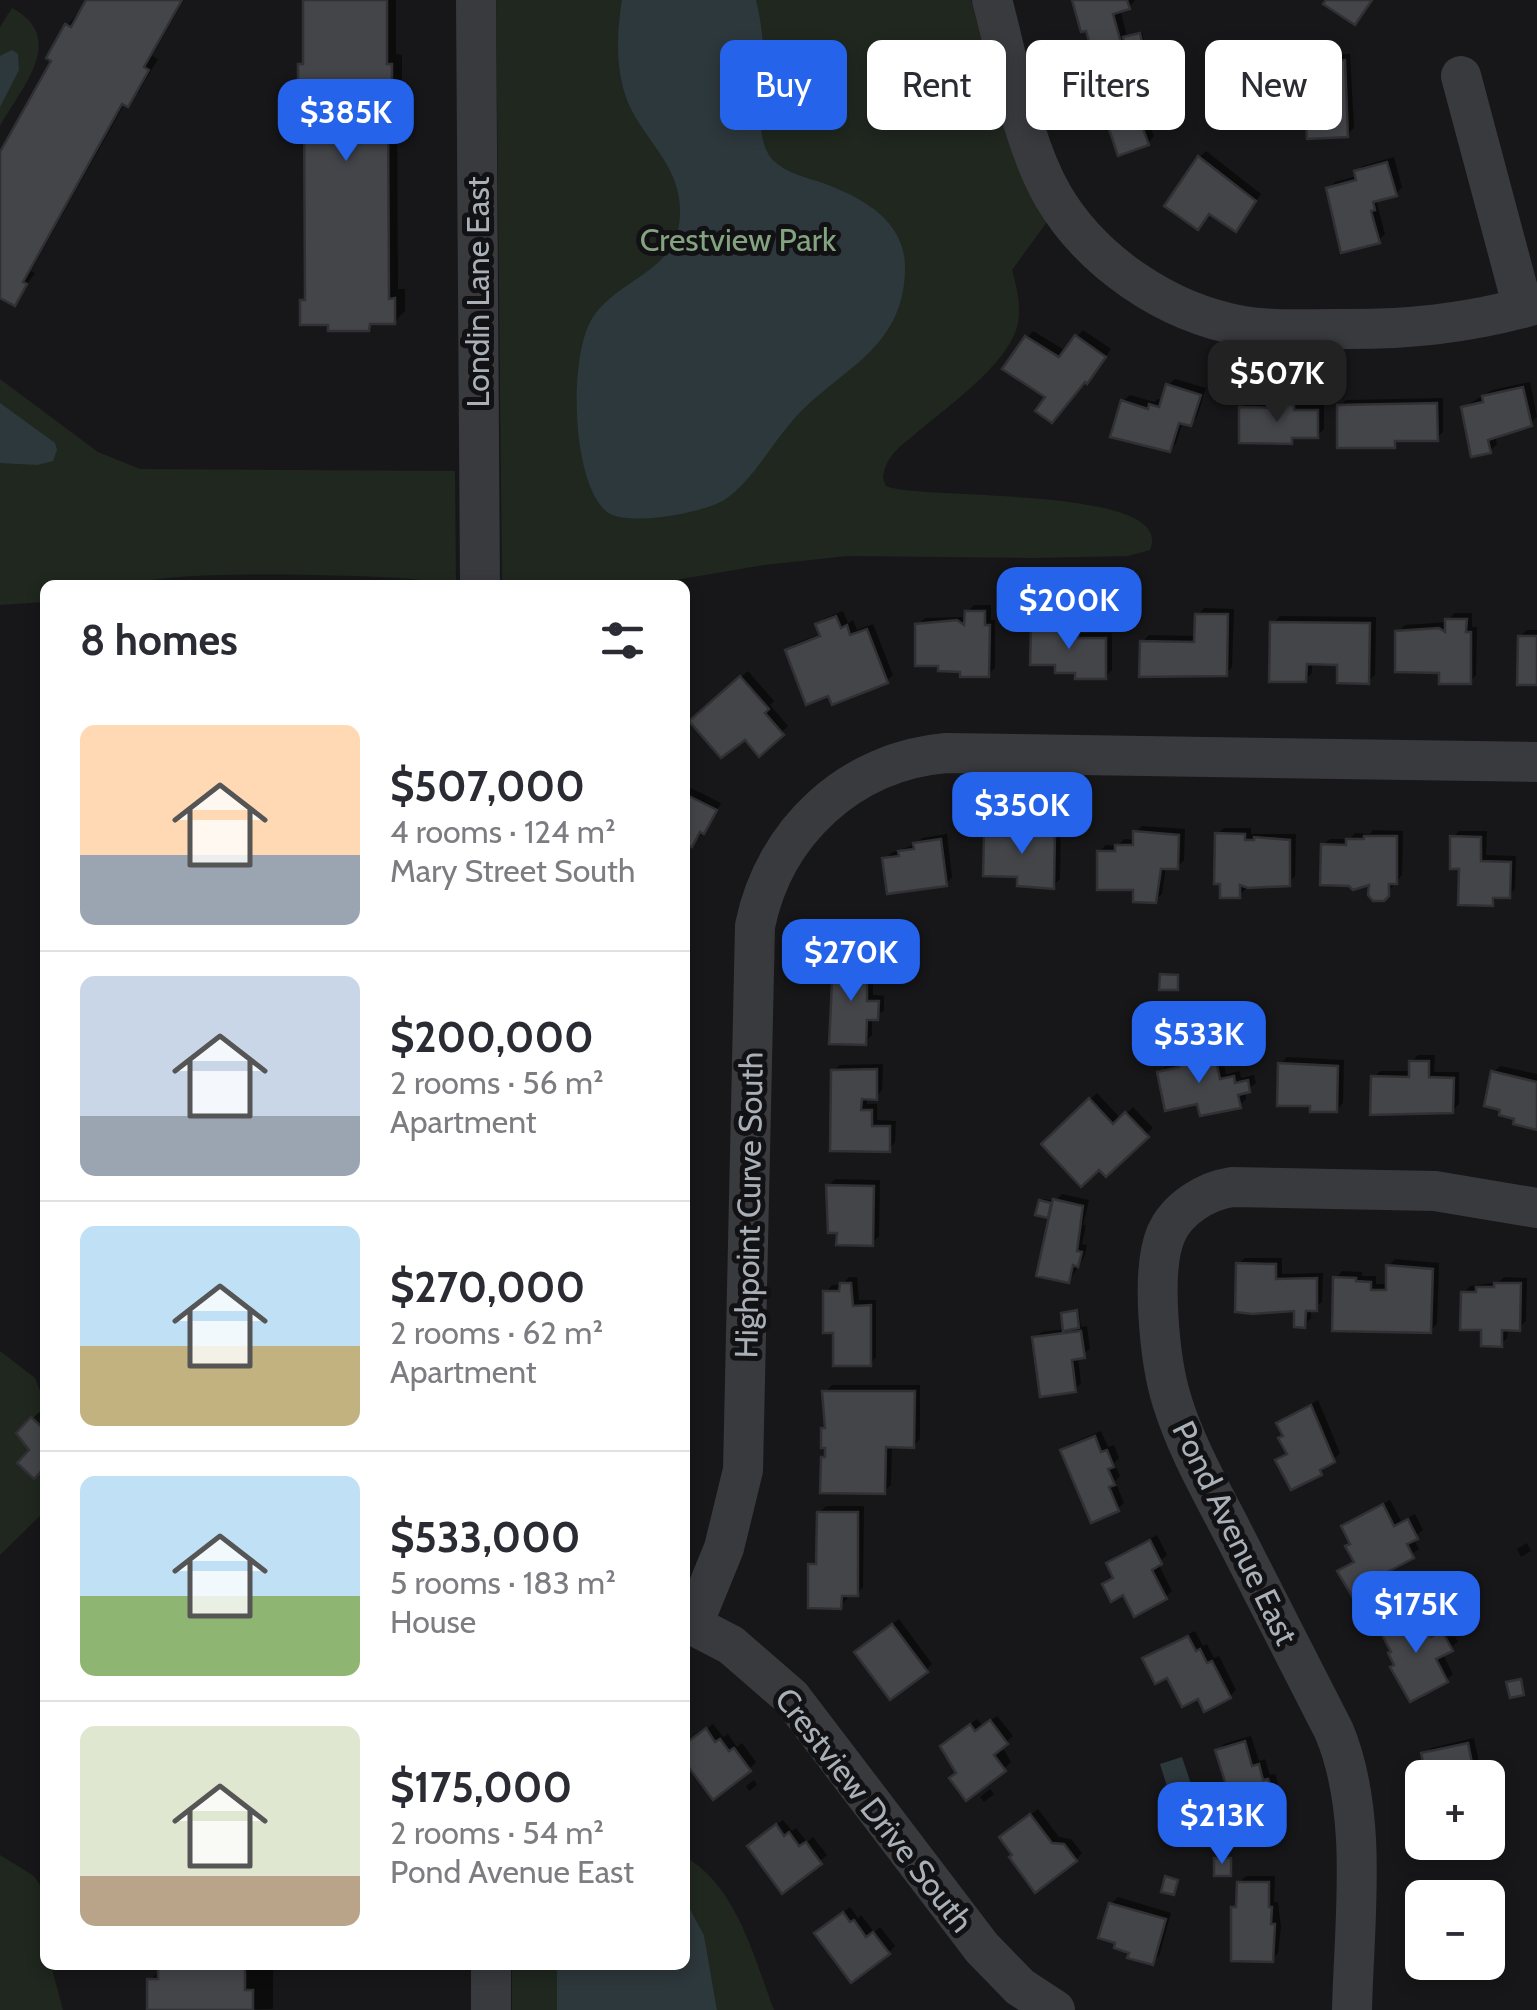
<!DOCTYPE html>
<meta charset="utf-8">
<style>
body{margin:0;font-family:Cabin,sans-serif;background:#f7f7f7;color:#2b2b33;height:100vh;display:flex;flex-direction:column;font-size:38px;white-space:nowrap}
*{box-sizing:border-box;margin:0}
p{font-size:32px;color:#7c7c81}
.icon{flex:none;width:55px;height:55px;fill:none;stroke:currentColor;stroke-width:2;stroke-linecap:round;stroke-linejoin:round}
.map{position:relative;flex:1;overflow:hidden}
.sheet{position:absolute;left:40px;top:580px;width:650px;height:1390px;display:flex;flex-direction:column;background:#fff;border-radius:15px;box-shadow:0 5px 15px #0003}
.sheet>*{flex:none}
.guide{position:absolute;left:720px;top:40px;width:665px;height:90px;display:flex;gap:20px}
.fabs{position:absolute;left:1405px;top:1760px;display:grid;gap:20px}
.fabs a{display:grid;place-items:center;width:100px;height:100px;border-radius:15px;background:#fff;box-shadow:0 5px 15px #0003;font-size:50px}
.price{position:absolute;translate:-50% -85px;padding:0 22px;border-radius:20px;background:#2563eb;color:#fff;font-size:32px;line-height:65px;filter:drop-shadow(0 2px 5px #0008)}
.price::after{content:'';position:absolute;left:50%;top:60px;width:30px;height:22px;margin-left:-15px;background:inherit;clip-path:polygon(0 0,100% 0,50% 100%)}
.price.current{background:#222;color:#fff}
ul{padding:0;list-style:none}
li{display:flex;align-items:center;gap:30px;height:250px;padding:0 40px}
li+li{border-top:2px solid #e1e1e2}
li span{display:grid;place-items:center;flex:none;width:280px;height:200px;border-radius:15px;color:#555}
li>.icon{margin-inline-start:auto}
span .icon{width:120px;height:120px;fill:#fffc;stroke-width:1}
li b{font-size:42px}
h2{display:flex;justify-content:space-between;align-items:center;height:120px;padding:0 40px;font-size:42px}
.pill{padding:0 35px;border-radius:15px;background:#fff;box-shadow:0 5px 15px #0003;font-size:35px;line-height:90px}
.pill.current{background:#2563eb;color:#fff}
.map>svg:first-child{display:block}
.green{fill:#1f271f}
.water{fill:#2d383c}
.shadow{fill:#0007}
.building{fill:#434549;stroke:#313135;stroke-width:2.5}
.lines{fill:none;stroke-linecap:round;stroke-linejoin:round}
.minor{stroke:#383a3e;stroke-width:40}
.labels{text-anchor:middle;stroke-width:10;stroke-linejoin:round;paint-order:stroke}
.park-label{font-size:32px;fill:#84a380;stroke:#121214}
.street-label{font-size:32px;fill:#a9b0b8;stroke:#121214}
</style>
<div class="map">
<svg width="1537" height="2010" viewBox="0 0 1537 2010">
<rect width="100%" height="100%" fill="#171719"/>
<!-- green -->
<g class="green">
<path d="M496,0h475c21,75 36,154 76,222l-35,48c5,18 9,35 6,53 -8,41 -74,86 -105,113 -15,12 -28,22 -30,42l3,8c33,15 292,-2 264,64l-22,6 -97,2 -184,-2 -83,9 -118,20h-144z"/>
<path d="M12,8c56,30 10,79 -12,118v-99z"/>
<path d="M0,379l98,73 42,17 315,2 1,114c-17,0 -29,-5 -45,-6 -40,-4 -253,-10 -276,6h-90v17l-45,3z"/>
<path d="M0,1351l35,27 10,26v101l-3,9 -42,41z"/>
<path d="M0,1855l34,21 9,14 2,75h6l12,45h-63z"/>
<path d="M685,1857c52,29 69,101 89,153h-57l-13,-75 -19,-35z"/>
<rect x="512" y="1965" width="45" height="45"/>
</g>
<!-- water -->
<g class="water">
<path d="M622,0h134c4,17 7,35 7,52 0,29 -12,89 12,110 12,11 32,16 48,21 40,15 83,38 82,86 -1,82 -68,101 -112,151 -23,26 -41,62 -69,80 -21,13 -97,27 -117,12 -36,-29 -39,-158 -14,-195 28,-41 87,-45 87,-105 1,-42 -30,-67 -48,-101 -17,-33 -16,-75 -10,-111z"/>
<path d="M12,50l6,4 1,16 -19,37v-51z"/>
<path d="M0,403l55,40 2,7 -4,11 -16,4 -37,-2z"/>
<circle cx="1177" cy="1018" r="16"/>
<path d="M1182,1757l15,45 -23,7 -14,-45z"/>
<path d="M685,1900l19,35 13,75h-160v-45h128z"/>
</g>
<!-- shadow -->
<g class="shadow">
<path d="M89,0h95l-32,56 6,3 -20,34 -13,10 -94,168 4,2 -21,29 -14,-7v-138l55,-97 12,-34z"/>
<path d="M305,0h91v54l6,1v38l-5,5 1,191h7v22l-11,11h-19l-7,6 -37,-6 -29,-21 5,-5 -1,-190 -5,-41 5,-5z"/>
<path d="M1075,0h60l-6,7 -9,2 7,27 15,-4 2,9 -17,2 -5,5 -34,-20z"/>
<path d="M1350,54l4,74 -7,6 -39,-15 -20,-25 8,-7 -1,-24 7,-7z"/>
<path d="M1155,73l11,31 -20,12 8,20 -6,7 -47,-46 6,-7z"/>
<path d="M1206,151l55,43 -19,28 -43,-64z"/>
<path d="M1394,157l8,30 -6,7 -17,4 -2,6 8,30 -6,6 -50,-51 6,-7 22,-6 -1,-4 7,-6z"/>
<path d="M1083,330l28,19 -17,25 -45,22 -22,-58 6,-7 33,20z"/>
<path d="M1175,379l31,9 -9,29 -7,7 -7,-3 -7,22 -7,7 -46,-49 7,-6 24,7 4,-3 5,1 5,-15z"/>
<path d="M1530,382l7,35 -7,6 -35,13 2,8 -7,7 -26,-44 28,-17z"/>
<path d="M1290,398h10v6h24v25l-7,7 -19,-1 -7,7 -49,-34 6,-6h38z"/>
<path d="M1443,398v34l-7,7h-36l-6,6 -54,-39 6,-6z"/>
<path d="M224,581v4h-58l1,-1z"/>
<path d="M974,605h17v15h4v48l-7,6 -70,-49 7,-7 42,-1v-5z"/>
<path d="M1204,608l30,1 -2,58 -6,6 -84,-31 7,-7 48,1 1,-21z"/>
<path d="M843,611l5,12 5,-3 4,10 16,-6 20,51 -7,6 -56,12 -42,-43 6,-6 28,-11 -4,-9 7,-6z"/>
<path d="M1454,613h18v14h5l-1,48 -6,7 -72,-50 7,-7 43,-3z"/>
<path d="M1280,616l96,1 -1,58 -7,6 -29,-19h-27v11l-7,7 -32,-57z"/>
<path d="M1040,620h43v13h29v37l-7,7 -48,-14 -24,-36z"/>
<path d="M1527,630h10v53l-17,-46z"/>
<path d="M748,671l26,30 -4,4 18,21 -29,27 -14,-16 -53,-16z"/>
<path d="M685,785l36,18 -11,22 -25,27z"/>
<path d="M1061,824l-1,55 -7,7 -33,-12 -33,-37 6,-7 16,1 6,-6z"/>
<path d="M1142,826l43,3 -1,31 -7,7 -11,-1 -4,28 -7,6 -19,-12 -37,-36 7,-7 12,1 6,-7 12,1v-8z"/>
<path d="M1224,828h27v6h45l-1,42 -7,7h-42v6l-7,6 -22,-61z"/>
<path d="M1373,830l30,1 -1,44 -19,23 -12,-16 -48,-37 7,-6h20l5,-6 15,1z"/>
<path d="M1459,831h28l-1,24 30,1 -1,33 -6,6h-9l-8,8 -30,-37 -9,-29z"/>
<path d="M947,834l5,43 -6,7 -61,-25 6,-6 25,-9 6,-6z"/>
<path d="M842,955h31v40l11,1v15l-12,6v18l-7,7 -30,-80z"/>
<path d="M1203,1043l3,17 16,-4 4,18 14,-3 1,7 13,-3 2,8 -11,8 1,8 -6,6 -41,-4 -39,-28 6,-7 15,-3 -3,-10 7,-6z"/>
<path d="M1418,1055h17l-1,17h25v32l-7,7 -78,-34 6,-6h32v-9z"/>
<path d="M1287,1057l57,3 -1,43 -7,7 -24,-6 -31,-40z"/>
<path d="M883,1064l-1,26 -6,7h-9v7h10v16l19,1 -1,21 -6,7 -57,-1 1,-77 7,-6z"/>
<path d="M1500,1066l37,8v54l-20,-11 -23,-45z"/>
<path d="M1097,1093l24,26 12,-12 20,21 -47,45 -62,-29z"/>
<path d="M835,1179l45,1 -1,56 -7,7 -44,-57z"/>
<path d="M1062,1194l27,6 -6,25h3l-4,19 5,1 -3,12 -15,24 -15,-73 -7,7 -6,-14 3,-2 11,2z"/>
<path d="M1245,1258h37v16l41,-1 -1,29 -11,7v9l-7,7 -7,-17 -59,-44z"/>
<path d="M1395,1259l44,4 -2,61 -7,7 -94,-53 6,-7 20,1v4h14v8h12l1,-18z"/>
<path d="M849,1277h8l2,23h17v57l-6,7 -34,-33 -10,-39 6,-7h10z"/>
<path d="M1504,1277l23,1 -1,43 -7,7h-11l-1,10 -6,6 -17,-16 -20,-35 6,-7 29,-4z"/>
<path d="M1079,1309l2,18 6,-1 3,23 -12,8 3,26 -6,7 -40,-52 7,-6 23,-3 -2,-16z"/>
<path d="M832,1385h88v54l-7,7 -21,-1 -1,40 -7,6 -61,-33 4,-4 -2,-62z"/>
<path d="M1318,1400l22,53 -20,20 -42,-13 10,-8 -9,-29z"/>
<path d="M39,1412l6,6v46l-26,-31z"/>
<path d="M1101,1431l7,16 6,-2 5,13 -5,5 6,13 -5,5 9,22 -7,6 -54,-58 6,-7z"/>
<path d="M1390,1500l11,21 14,-7 8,16 -10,8 6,11 -35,22 8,14 -7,7 -45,-21 15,-11 -3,-17 -8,-16z"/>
<path d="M826,1506h38l-1,81 -6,7 -10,-1v6l-7,7 -29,-41 8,-8v-44z"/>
<path d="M1157,1535l10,20 -9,8 14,28 -7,6 -41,-5 -19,-7 10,-9 -6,-12 6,-7z"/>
<path d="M1527,1543l4,8 -10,6 -4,-8z"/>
<path d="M1411,1611l5,9 12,-7 10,19 11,-6 9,16 -16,11 11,21 -7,6 -49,-16 -15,-35z"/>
<path d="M899,1619l33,45 -6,6 -62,-24z"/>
<path d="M1195,1631l8,15 4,-2 7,14 5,-2 17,34 -6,6h-31l-54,-37 7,-7z"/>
<path d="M997,1716l16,20 -17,14h8l7,12 -7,7 -45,4 -9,-33 27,-21 6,7z"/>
<path d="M713,1724l10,13 5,-3 9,13 5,-4 14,19 -7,7 -64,-11v-12z"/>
<path d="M1251,1736l8,25 6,-2 5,16 5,-1 4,13 -4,4 4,15 -7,6 -54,-61 6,-7z"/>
<path d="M1474,1738l8,40h-48l-10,-24 7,-6z"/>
<path d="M754,1780l3,5 -8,6 -3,-5z"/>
<path d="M990,1789l4,5 -10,8 -4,-5z"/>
<path d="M1038,1809l21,28 12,2 11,14 -6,7 -67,-29z"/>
<path d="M783,1820l9,11 4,-3 11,14 6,-5 14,18 -44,36 -26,-51z"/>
<path d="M1246,1876h29l-1,26h4l3,25 -3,26 -6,7 -38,-52 5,-4v-21z"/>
<path d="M1439,1884l29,1v13h-36v-7z"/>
<path d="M1118,1897l53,16 -12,43 -7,6 -41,-58z"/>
<path d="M850,1907l8,11 3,-3 13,17 6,-5 15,19 -7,7 -64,-26z"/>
<path d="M160,1965h105v5h8v39l-123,1v-30l10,-10z"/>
</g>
<!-- building -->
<g class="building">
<path d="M86,0h96l-38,67 5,3 -21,37 -6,-3 -99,178 4,2 -12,22 -15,-8v-146l51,-91 -5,-3 19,-34 6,3z"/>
<path d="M303,0h84v64h5v43l-4,-1 1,193 6,-1v26h-25l-1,7h-41v-6h-28v-25h5l-1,-191h-6v-45h5z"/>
<path d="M1072,0h55l3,9 -17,5 10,36 -29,8 -8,-27 -5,1z"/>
<path d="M1326,0h46l-17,25 -32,-21z"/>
<path d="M1140,33l3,13 -17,4 -3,-13z"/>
<path d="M1345,60l3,77 -41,2 -1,-18 -19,1 -1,-29h8l-1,-31z"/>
<path d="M1148,78l13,35 -21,8 9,24 -31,11 -20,-60z"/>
<path d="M1198,156l58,45 -20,31 -27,-18 -11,16 -34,-24z"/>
<path d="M1387,162l10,34 -24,6 2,8 -4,1 9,32 -39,10 -15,-65 30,-8 -2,-9z"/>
<path d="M1075,335l31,22 -19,27 -2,-2 -33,41 -17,-12 10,-14 -43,-28 23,-33 34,21z"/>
<path d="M1166,384l35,11 -10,31 -12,-3 -9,29 -60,-15 11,-37 27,9 1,-5 10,3z"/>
<path d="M1523,387l9,39 -44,14 3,13 -20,4 -10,-50 22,-5 -1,-6z"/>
<path d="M1437,403l1,38h-43v7h-58v-43z"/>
<path d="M1280,404h14v6h24v28h-26v6l-53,-1v-36l41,1z"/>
<path d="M965,611h20v14h5l-1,52h-29v-5l-22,-1v-5h-23v-42l42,-4 7,5z"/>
<path d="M1195,614h33l-1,62 -88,1 1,-36 54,1z"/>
<path d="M836,616l5,12 6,-3 3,10 17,-6 21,54 -56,22 -4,-9 -22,9 -21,-55 35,-14 -5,-12z"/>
<path d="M1445,619h22l-1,13h5v52h-32v-11l-44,-1v-41l44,-3 6,4z"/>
<path d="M1270,622l100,1 -1,61 -32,-1v-18l-30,-1 -1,18h-37z"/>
<path d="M1031,626h47v12h28v41h-31v-6h-20v-8h-25z"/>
<path d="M1518,636h19v49h-20z"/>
<path d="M740,676l29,33 -4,4 19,22 -25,22 -14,-17 -24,18 -32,-37z"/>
<path d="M685,794l32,16 -13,24 -4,-2 -8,15 -4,-2 -3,6z"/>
<path d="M1006,830h49l-1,59 -37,-3v-9l-34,-1 1,-40h22z"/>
<path d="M1133,831l46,4 -1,34h-17l-5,34 -23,-1v-12h-36v-39h18v-6h18z"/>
<path d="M1215,833l30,1v6h9v-3l36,3v46l-42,2 -8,-3v13h-20v-14h-6z"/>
<path d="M1364,836h33v48h-8v12l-5,5h-11l-5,-6 1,-10 -16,5 -4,-4 -29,-1 1,-41 25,1v-6h18z"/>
<path d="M1450,836l31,1v24l30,1 -1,36h-17v8l-35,-1 1,-36h-9z"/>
<path d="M941,839l6,47 -60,8 -5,-36 17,-2 -1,-5 16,-2 -1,-6z"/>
<path d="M833,961h34v40h12l-1,19h-11l-1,25 -37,-1z"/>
<path d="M1160,974l18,1v15h-19z"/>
<path d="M1197,1048l3,17 16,-4 4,18 14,-3 1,7 13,-3 2,12 -12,3 3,13 -41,8 -3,-12 -32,7 -8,-39 22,-5 -3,-14z"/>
<path d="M1409,1061h20v16l25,1 -1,35 -83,2 1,-39 38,1z"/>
<path d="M1278,1063l60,3 -1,46h-27v-6h-33z"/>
<path d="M877,1069v31l-15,-1 -1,11h11v16h18v26l-60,-1 1,-81z"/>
<path d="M1491,1071l46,11v48l-24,-6 1,-5 -15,-4 1,-5 -16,-4z"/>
<path d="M1089,1098l24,26 12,-12 24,25 -43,40 -7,-7 -18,17 -40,-43z"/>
<path d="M826,1185l48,1 -1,60 -37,-1 1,-12h-9z"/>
<path d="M1053,1199l30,7 -6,45 5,1 -4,15 -5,-2 -4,18 -33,-7z"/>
<path d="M1039,1200l12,3 -3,15 -13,-3z"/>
<path d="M1236,1263l40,1v15l41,-1v33h-11l-1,17 -11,-1v-16l-42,3 -17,-2z"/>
<path d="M1386,1265l47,4 -2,64 -99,-2 1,-54 23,1v3l15,1v8h15z"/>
<path d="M840,1283h11l2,23 18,-1v61h-38v-33h-10v-42h16z"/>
<path d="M1494,1283h27l-1,48 -18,-1v17l-21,-1v-16h-21l1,-38h15v-5h18z"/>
<path d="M1077,1310l2,18 -16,3 -2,-18z"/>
<path d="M1081,1331l4,27 -13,2 4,32 -36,5 -8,-60z"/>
<path d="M822,1391h93l-1,57 -28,-1 -1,47 -65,-1 1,-36h4v-9h-4v-20h4z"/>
<path d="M1311,1405l24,57 -15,8 2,5 -31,15 -16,-30 12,-6 -9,-16 5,-2 -7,-13z"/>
<path d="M31,1417l14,13v37l-11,12 -17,-16 12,-13 -13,-17z"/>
<path d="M1095,1436l6,16 6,-2 7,17 -6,2 7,16 -6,2 10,24 -28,12 -31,-73z"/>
<path d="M1383,1504l11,22 14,-7 10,20 -11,5 7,14 -36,19 9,17 -28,14 -22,-37 17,-9 -9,-16 5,-2 -9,-18z"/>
<path d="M817,1512h41v84h-16l-1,13 -33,-1v-44h8z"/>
<path d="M1150,1540l12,24 -10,6 15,29 -33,18 -11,-22 -12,7 -9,-18 11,-6 -7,-15z"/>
<path d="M1404,1615l5,9 12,-6 10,19 11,-6 11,20 -17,8 12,23 -38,20 -20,-35 4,-2 -6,-12 3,-1 -12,-23z"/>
<path d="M892,1624l36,48 -38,28 -36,-48z"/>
<path d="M1188,1636l8,15 4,-2 7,14 5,-2 19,37 -27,14 -6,-13 -16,8 -15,-29 -12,6 -13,-26z"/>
<path d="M1521,1679l3,16 -14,3 -4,-16z"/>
<path d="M990,1720l18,24 -14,11 12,16 -40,30 -17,-23 7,-5 -16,-27 30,-22 5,7z"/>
<path d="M706,1728l9,14 5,-3 9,12 5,-3 17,23 -38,29 -28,-38v-18z"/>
<path d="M1245,1741l7,25 7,-2 4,16 5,-1 6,17 -6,1 6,17 -35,12 -24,-76z"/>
<path d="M1468,1743l7,35h-48l-6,-25z"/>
<path d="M1030,1814l22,29 12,1 13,17 -42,32 -26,-36 3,-2 -13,-18z"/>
<path d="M776,1824l8,12 5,-4 10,14 7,-4 16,22 -40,30 -35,-48z"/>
<rect x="1214" y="1858" width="17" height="18"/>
<path d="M1165,1876l13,4 -4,15 -13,-3z"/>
<path d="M1237,1882h32v25h3l-1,17h4l-2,38 -42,-1v-54h5z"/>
<path d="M1430,1890l32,1v7h-32z"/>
<path d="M1109,1903l57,16 -13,46 -26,-7 2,-5 -15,-5 1,-5 -17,-5z"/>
<path d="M843,1912l7,10 4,-2 12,17 7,-5 17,22 -39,29 -37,-50z"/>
<path d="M158,1965h87v25h8v20h-106v-31h11z"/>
</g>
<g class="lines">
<!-- minor -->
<g class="minor">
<path d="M476,0l4,585"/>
<path d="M992,0c17,62 29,140 61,196 39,66 114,117 190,130 29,5 61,3 91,3 70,1 135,-5 203,-25"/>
<path d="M1461,76l62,232"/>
<path d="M685,1621l46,24 60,52 191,251 38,39 35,23"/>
<path d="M693,1624l31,-76 19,-78 12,-544c19,-94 95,-165 191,-173l591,9"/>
<path d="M491,1965v45"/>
<path d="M1352,2010c2,-89 17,-195 -18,-279 -34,-66 -67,-132 -101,-198 -22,-43 -47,-86 -61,-132 -12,-38 -22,-130 -6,-167 11,-25 39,-43 66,-47l203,4 102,17"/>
</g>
</g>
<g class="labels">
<!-- park labels -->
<g class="park-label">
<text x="738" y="251">Crestview Park</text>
</g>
<!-- street labels -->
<g class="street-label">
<text transform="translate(478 292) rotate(-90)" y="11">Londin Lane East</text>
<text transform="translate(749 1205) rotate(-89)" y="11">Highpoint Curve South</text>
<text transform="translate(1235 1533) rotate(64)" y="11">Pond Avenue East</text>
<text transform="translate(874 1810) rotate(52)" y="11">Crestview Drive South</text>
</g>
</g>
</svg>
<div class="fabs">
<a>+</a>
<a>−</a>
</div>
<b class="price" style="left:346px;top:164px">$385K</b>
<b class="price current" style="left:1277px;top:425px">$507K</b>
<b class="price" style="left:1069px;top:652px">$200K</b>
<b class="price" style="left:1022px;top:857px">$350K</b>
<b class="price" style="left:851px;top:1004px">$270K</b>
<b class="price" style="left:1199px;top:1086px">$533K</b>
<b class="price" style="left:1416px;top:1656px">$175K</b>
<b class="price" style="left:1222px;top:1867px">$213K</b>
<div class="guide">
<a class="pill current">Buy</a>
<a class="pill">Rent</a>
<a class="pill">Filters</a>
<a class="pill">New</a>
</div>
<section class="sheet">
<h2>8 homes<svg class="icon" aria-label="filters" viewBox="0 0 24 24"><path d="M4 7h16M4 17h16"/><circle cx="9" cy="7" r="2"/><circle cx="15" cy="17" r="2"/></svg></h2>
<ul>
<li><span style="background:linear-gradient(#ffd9b3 65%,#9aa5b1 0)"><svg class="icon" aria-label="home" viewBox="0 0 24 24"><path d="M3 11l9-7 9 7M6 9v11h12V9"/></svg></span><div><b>$507,000</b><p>4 rooms · 124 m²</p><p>Mary Street South</p></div></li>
<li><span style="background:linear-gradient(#c9d6e8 70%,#9aa5b1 0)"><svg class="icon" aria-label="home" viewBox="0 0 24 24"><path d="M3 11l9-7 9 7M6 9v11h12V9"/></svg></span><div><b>$200,000</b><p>2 rooms · 56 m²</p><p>Apartment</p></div></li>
<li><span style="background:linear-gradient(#bfe0f5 60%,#c2b280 0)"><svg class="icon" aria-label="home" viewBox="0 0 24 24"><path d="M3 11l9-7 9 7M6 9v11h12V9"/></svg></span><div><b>$270,000</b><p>2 rooms · 62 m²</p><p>Apartment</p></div></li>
<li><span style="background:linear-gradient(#bfe0f5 60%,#8fb573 0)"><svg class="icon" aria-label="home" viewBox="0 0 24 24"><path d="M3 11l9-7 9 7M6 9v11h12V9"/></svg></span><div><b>$533,000</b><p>5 rooms · 183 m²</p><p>House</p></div></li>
<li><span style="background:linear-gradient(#dfe7d0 75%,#b9a48a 0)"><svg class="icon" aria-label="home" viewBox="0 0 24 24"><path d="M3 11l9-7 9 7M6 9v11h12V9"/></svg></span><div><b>$175,000</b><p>2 rooms · 54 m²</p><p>Pond Avenue East</p></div></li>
</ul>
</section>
</div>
